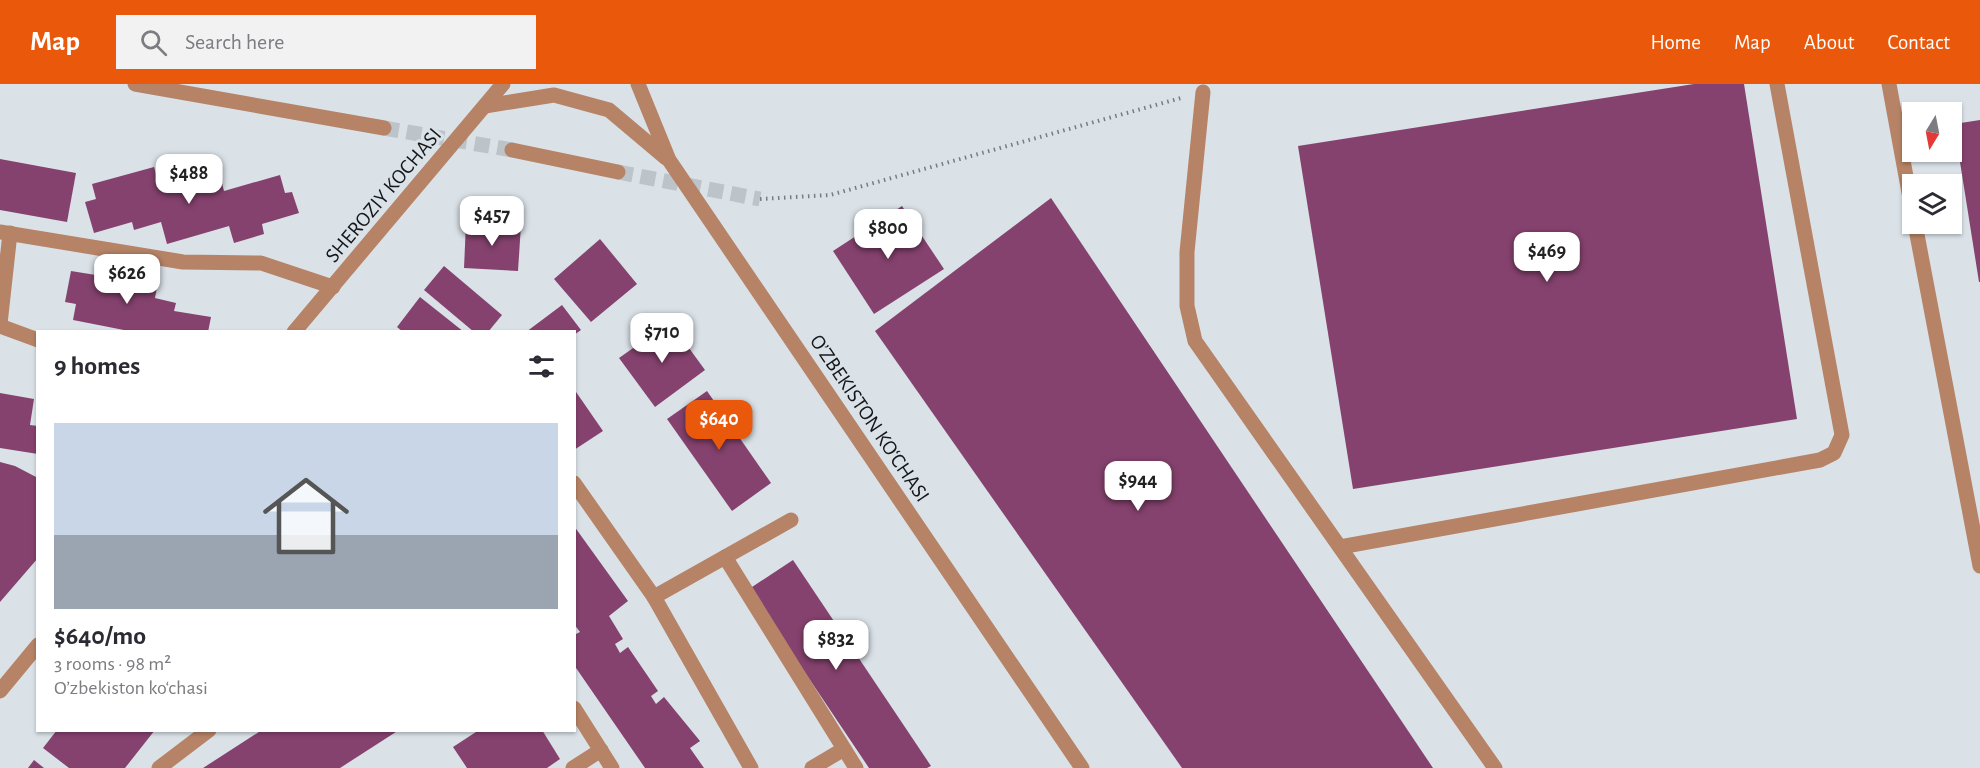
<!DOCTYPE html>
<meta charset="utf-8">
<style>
body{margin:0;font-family:"Alegreya Sans",sans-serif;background:#f2f2f3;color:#2b2b33;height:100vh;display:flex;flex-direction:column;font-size:22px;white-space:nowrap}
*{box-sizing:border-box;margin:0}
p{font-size:20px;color:#7c7c81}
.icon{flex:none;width:33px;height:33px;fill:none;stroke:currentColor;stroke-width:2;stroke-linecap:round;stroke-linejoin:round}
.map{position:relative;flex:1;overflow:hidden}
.panel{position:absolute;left:36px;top:246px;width:540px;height:402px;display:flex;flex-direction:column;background:#fff;border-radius:0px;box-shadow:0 2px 4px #0004}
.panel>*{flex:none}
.needle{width:39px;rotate:190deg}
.controls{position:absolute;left:1902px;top:18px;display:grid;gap:12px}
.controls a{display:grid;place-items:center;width:60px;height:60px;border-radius:0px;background:#fff;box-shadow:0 2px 4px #0004;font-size:30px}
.price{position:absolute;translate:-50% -51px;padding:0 14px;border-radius:12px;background:#fff;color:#222;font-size:20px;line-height:39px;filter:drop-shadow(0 2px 3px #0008)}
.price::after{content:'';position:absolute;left:50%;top:36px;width:18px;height:14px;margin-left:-9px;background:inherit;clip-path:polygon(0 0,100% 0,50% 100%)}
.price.selected{background:#ea580c;color:#fff}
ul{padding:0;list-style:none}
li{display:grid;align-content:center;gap:12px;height:318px;padding:0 18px}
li+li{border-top:2px solid #e1e1e2}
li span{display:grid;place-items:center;height:186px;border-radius:0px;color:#555}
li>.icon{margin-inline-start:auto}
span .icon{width:108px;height:108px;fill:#fffc;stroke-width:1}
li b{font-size:26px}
h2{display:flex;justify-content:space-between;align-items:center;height:72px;padding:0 18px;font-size:26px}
header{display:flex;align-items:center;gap:36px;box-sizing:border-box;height:84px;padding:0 30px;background:#ea580c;color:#fff}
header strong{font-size:28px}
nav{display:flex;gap:33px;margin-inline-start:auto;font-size:21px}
.search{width:420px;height:54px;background:#f2f2f3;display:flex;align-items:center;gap:15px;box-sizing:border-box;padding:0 21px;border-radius:0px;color:#7c7c81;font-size:22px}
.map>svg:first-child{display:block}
.building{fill:#85426e}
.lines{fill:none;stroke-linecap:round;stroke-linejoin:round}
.minor-tunnel{stroke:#bcc3c9;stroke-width:15;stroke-dasharray:15 8;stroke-linecap:butt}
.path{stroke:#777c81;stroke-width:4;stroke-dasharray:1.5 4.5;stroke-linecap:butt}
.minor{stroke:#b68366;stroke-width:15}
.labels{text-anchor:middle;stroke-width:6;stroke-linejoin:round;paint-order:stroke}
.street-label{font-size:21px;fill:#141619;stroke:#dae2e8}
</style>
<header>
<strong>Map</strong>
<div class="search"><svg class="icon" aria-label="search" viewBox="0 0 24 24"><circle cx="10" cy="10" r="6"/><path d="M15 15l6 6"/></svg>Search here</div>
<nav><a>Home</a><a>Map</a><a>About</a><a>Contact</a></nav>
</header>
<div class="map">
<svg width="1980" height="684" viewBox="0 0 1980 684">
<rect width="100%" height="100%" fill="#dae2e8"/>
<!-- building -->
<g class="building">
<path d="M1694,0h50l53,335 -444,70 -55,-343z"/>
<path d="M1980,36v162h-1l-25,-158z"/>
<path d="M0,75l76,14 -9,49 -67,-12z"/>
<path d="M154,83l6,21 59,-16 5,19 56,-16 5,18 7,-1 7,21 -37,11 2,10 -30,9 -5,-17 -62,18 -6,-22 -27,8 -2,-8 -38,11 -9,-31 11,-3 -4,-15z"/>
<path d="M1051,114l382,570h-251l-307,-437z"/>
<path d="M902,122l42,63 -70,45 -41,-63z"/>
<path d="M466,139l55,2 -3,46 -54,-3z"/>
<path d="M600,155l37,45 -46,38 -37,-43z"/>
<path d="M444,182l58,49 -14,17h-14l-50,-42z"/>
<path d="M103,185l42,8 -1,7 13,3 -2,11 21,5 -2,8 37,6 -3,15h-74l-61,-12 3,-16 -11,-2 6,-31 31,5z"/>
<path d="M420,213l44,35h-61l-6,-5z"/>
<path d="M562,221l19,25 -7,5v-3h-48z"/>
<path d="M670,238l35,48 -50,37 -36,-49z"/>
<path d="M574,305l29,42 -29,19z"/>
<path d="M707,307l64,92 -39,28 -65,-92z"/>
<path d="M0,309l34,6 -4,26 8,1v28l-38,-6z"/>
<path d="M0,378l15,4 23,12v80l-38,44z"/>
<path d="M574,442l54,75 -19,15 14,23 -8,5 5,9 8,-6 30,44 -7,5 5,8 8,-7 36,44 -10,7 14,20h-59l-71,-103v-30l6,-3 -6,-8z"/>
<path d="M793,476l138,206 -4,2h-58l-120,-179z"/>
<path d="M57,646h98l-30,38h-56l-26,-20z"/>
<path d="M262,646h137l-59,38h-137z"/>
<path d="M479,646h63l18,29 -13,9h-80l-14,-21z"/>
<path d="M34,676l10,8h-16z"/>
</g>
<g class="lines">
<!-- minor-tunnel -->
<g class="minor-tunnel">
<path d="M384,44l128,22"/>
<path d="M618,88l142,27"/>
</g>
<!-- path -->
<path class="path" d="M760,115l70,-4 351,-97"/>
<!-- minor -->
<g class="minor">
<path d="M135,0l249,44"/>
<path d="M638,0l31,76 413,608"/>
<path d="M1889,0l23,125"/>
<path d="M1203,8l-16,160v54l8,35 300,427"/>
<path d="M485,22l69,-11 55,15 57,48"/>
<path d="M512,66l106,22"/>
<path d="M1915,140l65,342"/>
<path d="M0,148l183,30 78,1 72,24"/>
<path d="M0,240l10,-91"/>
<path d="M0,242l38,14"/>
<path d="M294,248l209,-248"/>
<path d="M574,399l80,114 97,171"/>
<path d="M1340,463l480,-87 14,-7 8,-18 -65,-351"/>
<path d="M725,473l131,211"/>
<path d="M654,513l137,-77"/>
<path d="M0,607l38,-46"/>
<path d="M574,624l38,60"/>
<path d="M159,684l50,-38"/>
<path d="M573,684l28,-18"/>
<path d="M812,684l32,-19"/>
</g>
</g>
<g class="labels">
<!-- street labels -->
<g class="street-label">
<text transform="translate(383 111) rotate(-50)" y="7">SHEROZIY KOCHASI</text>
<text transform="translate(870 334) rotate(56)" y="7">O’ZBEKISTON KO‘CHASI</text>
</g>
</g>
</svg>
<div class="controls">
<a><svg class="needle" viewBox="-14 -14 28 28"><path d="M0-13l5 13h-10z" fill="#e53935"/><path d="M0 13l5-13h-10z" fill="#7c7c81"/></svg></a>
<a><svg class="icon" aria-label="layers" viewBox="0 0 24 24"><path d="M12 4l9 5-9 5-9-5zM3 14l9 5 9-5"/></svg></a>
</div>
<b class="price" style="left:189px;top:121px">$488</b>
<b class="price" style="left:492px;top:163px">$457</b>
<b class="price" style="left:888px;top:176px">$800</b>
<b class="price" style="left:1547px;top:199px">$469</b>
<b class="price" style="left:127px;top:221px">$626</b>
<b class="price" style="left:662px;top:280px">$710</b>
<b class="price selected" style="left:719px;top:367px">$640</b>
<b class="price" style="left:1138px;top:428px">$944</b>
<b class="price" style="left:836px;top:587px">$832</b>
<section class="panel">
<h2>9 homes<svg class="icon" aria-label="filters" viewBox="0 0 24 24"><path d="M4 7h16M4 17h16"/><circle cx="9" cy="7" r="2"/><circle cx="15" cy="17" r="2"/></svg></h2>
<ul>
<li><span style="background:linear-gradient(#c9d6e8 60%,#9aa5b1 0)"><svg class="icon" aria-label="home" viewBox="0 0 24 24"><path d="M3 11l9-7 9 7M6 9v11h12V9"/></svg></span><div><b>$640/mo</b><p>3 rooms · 98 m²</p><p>O’zbekiston ko‘chasi</p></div></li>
</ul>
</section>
</div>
